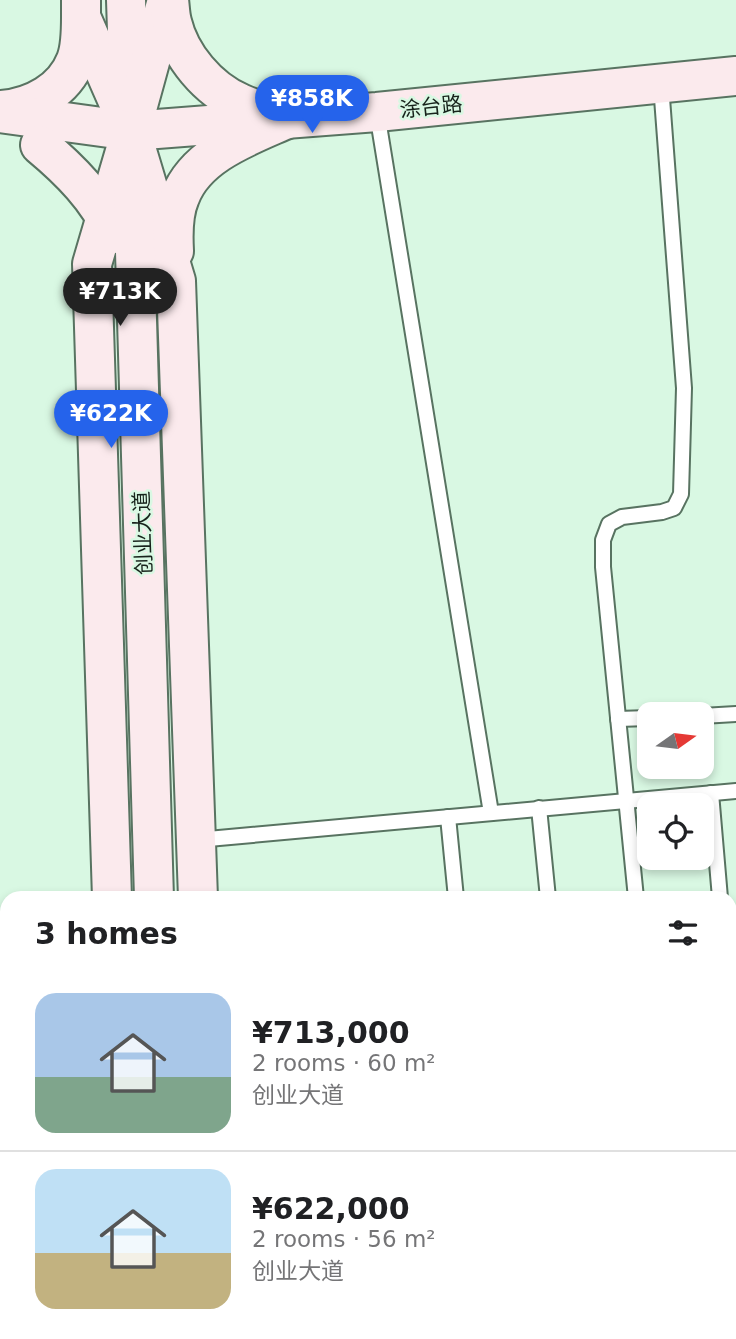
<!DOCTYPE html>
<meta charset="utf-8">
<style>
body{margin:0;font-family:"DejaVu Sans","Noto Sans SC",sans-serif;background:#f6f6f6;color:#202124;height:100vh;display:flex;flex-direction:column;font-size:26px;white-space:nowrap}
*{box-sizing:border-box;margin:0}
p{font-size:23px;color:#757577}
.icon{flex:none;width:38px;height:38px;fill:none;stroke:currentColor;stroke-width:2;stroke-linecap:round;stroke-linejoin:round}
.map{position:relative;flex:1;overflow:hidden}
.details{position:absolute;left:0px;top:891px;width:737px;height:450px;display:flex;flex-direction:column;background:#fff;border-radius:21px 21px 0 0;box-shadow:0 4px 10px #0003}
.details>*{flex:none}
.needle{width:46px;rotate:76deg}
.fabs{position:absolute;left:637px;top:702px;display:grid;gap:14px}
.fabs a{display:grid;place-items:center;width:77px;height:77px;border-radius:14px;background:#fff;box-shadow:0 4px 10px #0003;font-size:35px}
.price{position:absolute;translate:-50% -60px;padding:0 16px;border-radius:24px;background:#2563eb;color:#fff;font-size:23px;line-height:46px;filter:drop-shadow(0 2px 4px #0008)}
.price::after{content:'';position:absolute;left:50%;top:42px;width:21px;height:16px;margin-left:-10px;background:inherit;clip-path:polygon(0 0,100% 0,50% 100%)}
.price.selected{background:#222;color:#fff}
ul{padding:0;list-style:none}
li{display:flex;align-items:center;gap:21px;height:175px;padding:0 35px}
li+li{border-top:2px solid #e0e0e0}
li span{display:grid;place-items:center;flex:none;width:196px;height:140px;border-radius:21px;color:#555}
li>.icon{margin-inline-start:auto}
span .icon{width:84px;height:84px;fill:#fffc;stroke-width:1}
li b{font-size:30px}
h2{display:flex;justify-content:space-between;align-items:center;height:84px;padding:0 35px;font-size:30px}
.map>svg:first-child{display:block}
.built{fill:#caf0d6}
.building{fill:#83e7a9;stroke:#8eab97;stroke-width:2}
.lines{fill:none;stroke-linecap:round;stroke-linejoin:round}
.lane-casing{stroke:#587361;stroke-width:18}
.secondary-casing{stroke:#587361;stroke-width:42}
.lane{stroke:#fff;stroke-width:14}
.secondary{stroke:#fbeaed;stroke-width:38}
.labels{text-anchor:middle;stroke-width:5;stroke-linejoin:round;paint-order:stroke}
.street-label{font-size:21px;fill:#17231b;stroke:#d9f8e3}
</style>
<div class="map">
<svg width="736" height="1339" viewBox="0 0 736 1339">
<rect width="100%" height="100%" fill="#d9f8e3"/>
<!-- built -->
<g class="built">
<path d="M0,1004h7v330h84v5h-91z"/>
<path d="M730,1035h6v304h-504v-5h498z"/>
</g>
<!-- building -->
<rect class="building" x="435" y="1334" width="106" height="5"/>
<g class="lines">
<defs>
<g id="lane">
<path d="M377,113l114,700"/>
<path d="M702,716l34,-2"/>
<path d="M618,719l31,-1"/>
<path d="M711,793l9,105"/>
<path d="M539,808l9,90"/>
<path d="M448,817l8,81"/>
<path d="M197,840l539,-49"/>
<path d="M636,898l-33,-331v-27l6,-16 13,-7 40,-5 12,-4 7,-14 3,-106 -23,-303"/>
<path d="M730,974l6,-1"/>
<path d="M730,1057h6"/>
<path d="M390,1339l4,-5"/>
</g>
<g id="secondary">
<path d="M81,0v17l50,114 -39,133 20,634"/>
<path d="M126,0l3,92"/>
<path d="M167,0l-36,131 45,150 22,617"/>
<path d="M169,0c1,7 1,15 3,22 8,34 36,67 68,81 15,7 32,11 47,16 -38,17 -91,35 -107,78 -7,16 -7,36 -6,54"/>
<path d="M2,110c31,-3 62,-19 74,-50 5,-13 5,-29 5,-43"/>
<path d="M0,113l131,18 246,-19 359,-36"/>
<path d="M40,145c30,25 58,53 74,89"/>
<path d="M133,184l21,714"/>
<path d="M127,1334v5"/>
<path d="M167,1334v5"/>
<path d="M213,1334v5"/>
</g>
</defs>
<!-- lane casing -->
<use href="#lane" class="lane-casing"/>
<!-- secondary casing -->
<use href="#secondary" class="secondary-casing"/>
<!-- lane -->
<use href="#lane" class="lane"/>
<!-- secondary -->
<use href="#secondary" class="secondary"/>
</g>
<g class="labels">
<!-- street labels -->
<g class="street-label">
<text transform="translate(431 107) rotate(-6)" y="7">涂台路</text>
<text transform="translate(143 533) rotate(-92)" y="7">创业大道</text>
</g>
</g>
</svg>
<div class="fabs">
<a><svg class="needle" viewBox="-14 -14 28 28"><path d="M0-13l5 13h-10z" fill="#e53935"/><path d="M0 13l5-13h-10z" fill="#757577"/></svg></a>
<a><svg class="icon" aria-label="locate" viewBox="0 0 24 24"><circle cx="12" cy="12" r="6"/><path d="M12 2v4M12 18v4M2 12h4M18 12h4"/></svg></a>
</div>
<b class="price" style="left:312px;top:135px">¥858K</b>
<b class="price selected" style="left:120px;top:328px">¥713K</b>
<b class="price" style="left:111px;top:450px">¥622K</b>
<section class="details">
<h2>3 homes<svg class="icon" aria-label="filters" viewBox="0 0 24 24"><path d="M4 7h16M4 17h16"/><circle cx="9" cy="7" r="2"/><circle cx="15" cy="17" r="2"/></svg></h2>
<ul>
<li><span style="background:linear-gradient(#a9c7e8 60%,#7fa58c 0)"><svg class="icon" aria-label="home" viewBox="0 0 24 24"><path d="M3 11l9-7 9 7M6 9v11h12V9"/></svg></span><div><b>¥713,000</b><p>2 rooms · 60 m²</p><p>创业大道</p></div></li>
<li><span style="background:linear-gradient(#bfe0f5 60%,#c2b280 0)"><svg class="icon" aria-label="home" viewBox="0 0 24 24"><path d="M3 11l9-7 9 7M6 9v11h12V9"/></svg></span><div><b>¥622,000</b><p>2 rooms · 56 m²</p><p>创业大道</p></div></li>
</ul>
</section>
</div>
